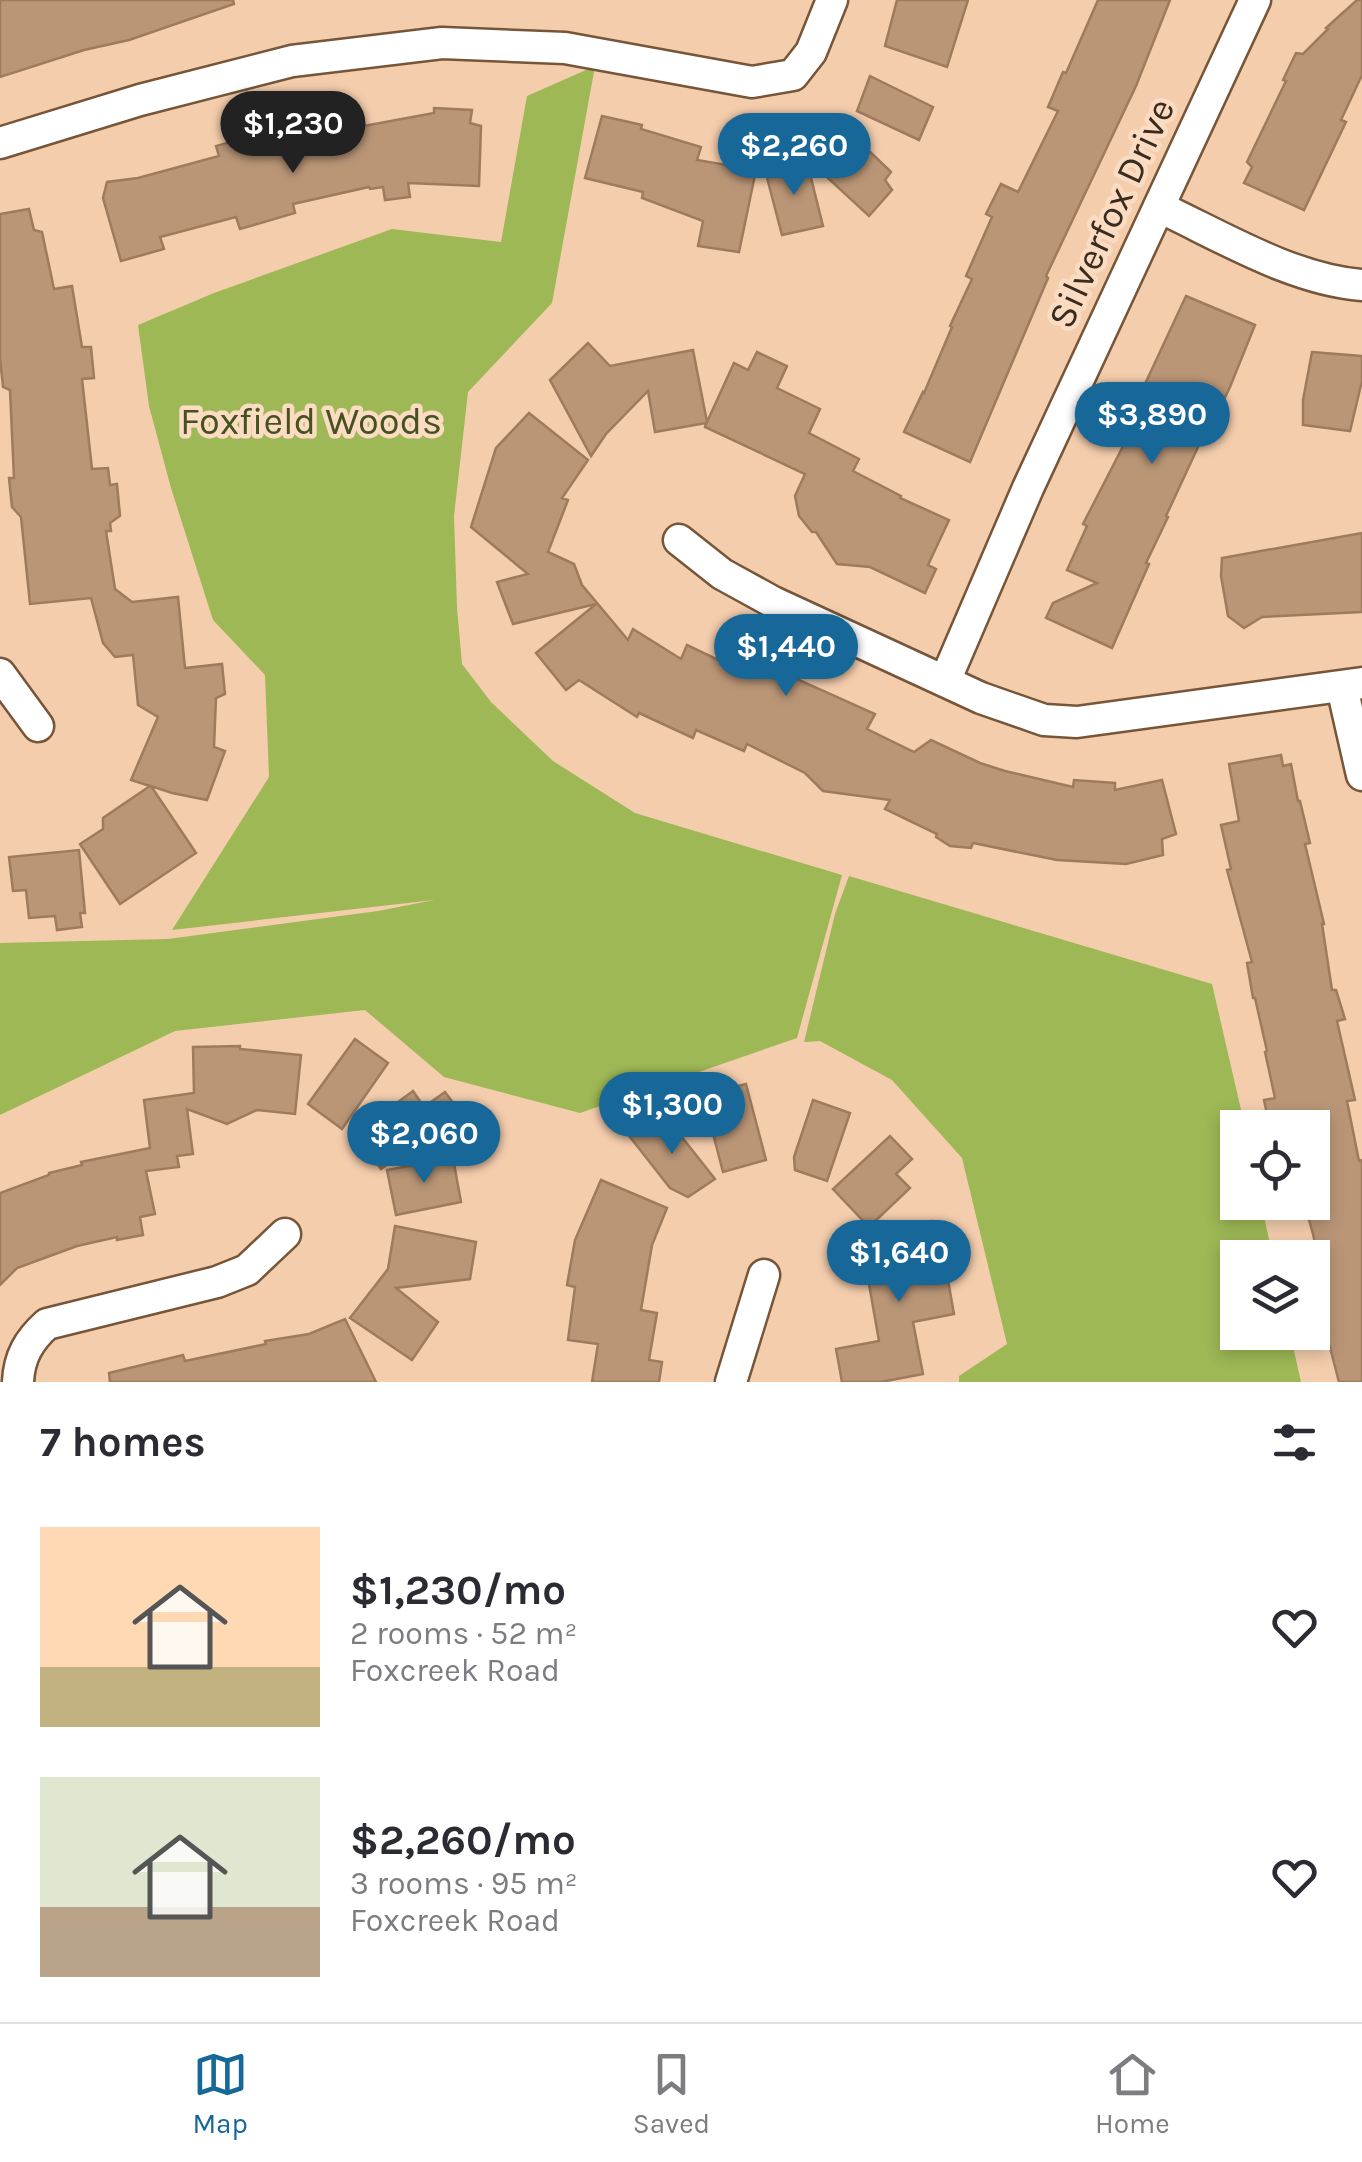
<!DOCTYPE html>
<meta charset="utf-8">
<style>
body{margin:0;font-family:Karla,sans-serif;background:#f2f2f3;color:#2b2b33;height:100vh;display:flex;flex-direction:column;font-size:38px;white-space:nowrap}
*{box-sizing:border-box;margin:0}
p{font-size:32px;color:#7c7c81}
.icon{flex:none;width:55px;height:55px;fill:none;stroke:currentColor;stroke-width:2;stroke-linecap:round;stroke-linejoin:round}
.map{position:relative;height:1382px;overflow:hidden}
.side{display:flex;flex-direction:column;background:#fff;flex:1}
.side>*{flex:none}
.tools{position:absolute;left:1220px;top:1110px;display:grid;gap:20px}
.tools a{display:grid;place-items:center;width:110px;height:110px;border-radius:0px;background:#fff;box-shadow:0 5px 15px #0003;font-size:50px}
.price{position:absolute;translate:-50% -85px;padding:0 22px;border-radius:35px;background:#176799;color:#fff;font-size:32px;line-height:65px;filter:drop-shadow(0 2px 5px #0008)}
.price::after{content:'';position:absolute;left:50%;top:60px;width:30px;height:22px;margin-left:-15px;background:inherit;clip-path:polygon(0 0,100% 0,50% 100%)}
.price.on{background:#222;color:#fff}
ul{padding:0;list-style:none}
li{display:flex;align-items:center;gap:30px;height:250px;padding:0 40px}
li span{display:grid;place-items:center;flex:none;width:280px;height:200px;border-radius:0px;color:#555}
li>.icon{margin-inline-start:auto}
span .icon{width:120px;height:120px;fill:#fffc;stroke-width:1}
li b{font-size:42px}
h2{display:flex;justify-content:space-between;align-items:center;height:120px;padding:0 40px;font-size:42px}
.tab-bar{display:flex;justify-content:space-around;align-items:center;height:140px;border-top:2px solid #e1e1e2;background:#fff;font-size:28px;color:#7c7c81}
.tab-bar a{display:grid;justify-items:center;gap:5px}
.tab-bar .on{color:#176799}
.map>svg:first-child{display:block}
.green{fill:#9db855}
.building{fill:#ba9677;stroke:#9e7b5d;stroke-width:2.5}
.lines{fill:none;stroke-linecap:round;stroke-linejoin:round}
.street-casing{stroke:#765538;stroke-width:35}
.street{stroke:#fff;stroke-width:30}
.labels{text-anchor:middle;stroke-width:9;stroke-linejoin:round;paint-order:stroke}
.street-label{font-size:38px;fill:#392b1e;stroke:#fbdcc2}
.park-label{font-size:38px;fill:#45521f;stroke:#fbdcc2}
</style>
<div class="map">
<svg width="1362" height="1382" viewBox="0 0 1362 1382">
<rect width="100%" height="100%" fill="#f4cdad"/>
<!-- green -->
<g class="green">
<path d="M595,66l-43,237 -84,89 -14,124 3,92 5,56 29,38 62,59 82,52 207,62 -45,163 -217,75 -136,-36 -79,-67 -190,21 -175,84v-172l168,-4 210,-28 56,-11 -262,30 97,-153 -4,-102 -52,-55 -42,-132 -22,-82 -11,-81 76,-32 178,-64 109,13 26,-146z"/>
<path d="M849,876l363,108 33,143 -7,1v74l23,1 12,54 -35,1v74l52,1 11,49h-342v-6l48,-32 -45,-186 -70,-78 -72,-39 -16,1 31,-128z"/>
</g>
<!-- building -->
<g class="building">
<path d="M0,0h233l1,4 -105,36 -45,10 -84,27z"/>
<path d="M897,0h71l-21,67 -62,-21z"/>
<path d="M1098,0h72l-34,86 -90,190 2,2 -78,184 -66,-30 19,-40 1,1 28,-66 -2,-1 22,-47 -6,-3 26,-59 -6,-3 15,-30 17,8 40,-81 -10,-4 15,-35 3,1z"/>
<path d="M1357,0h5v75l-21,45 5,2 -42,88 -60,-27 8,-16 -5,-5 39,-81 -3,-1 13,-27 7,1 25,-25 -2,-1z"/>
<path d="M870,76l63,31 -14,33 -62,-29z"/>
<path d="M434,108l38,2 -2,13 11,3 -2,60 -71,-3 2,14 -25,3 -2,-13 -13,2 -1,-2 -76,17 2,9 -55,16 -4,-12 -76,20 4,12 -43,12 -18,-63 4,-16 31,-4 81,-22 -3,-10 39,-11 3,10 94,-22 1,5 81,-15z"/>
<path d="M602,116l40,9 -1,4 60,18 -4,13 59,10 -17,82 -41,-6 5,-25 -61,-23 1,-6 -58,-14z"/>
<path d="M843,126l48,46 -6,8 7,10 -23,26 -54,-50z"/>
<path d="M807,162l16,64 -41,9 -17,-65z"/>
<path d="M29,209l5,21 8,2 12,57 18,-3 10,61h9l3,31 -12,1 10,90 16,-1 2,17 7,-1 3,32 -10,7 1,8h-5l9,58 17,13 46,-5 7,71 37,-4 3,30 -9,4 -2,49 11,4 -18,49 -35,-7 -21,-7 45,67 -76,51 -40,-60 23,-15v-11l47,-32 -19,-6 27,-63 -20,-12 -5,-50 -18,2 -12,-14 -12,-45 -61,6 -9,-87 -9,-10 -3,-29h5l-4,-88 -7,-3 -3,-29v-144z"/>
<path d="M1186,296l69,29 -25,62 -15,31 -3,-1 -46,99 2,1 -22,46 3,1 -37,84 -66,-30 7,-15 44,-20 -30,-13 20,-44 -4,-2 54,-105 -7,-3z"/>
<path d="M588,343l22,23 83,-16 14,72 27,-59 14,7 9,-18 30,14 -10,22 43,21 -11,24 50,26 -6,12 48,25 -1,2 49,22 -21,45 8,4 -11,24 -55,-26 -33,-3 -21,-32h-4l-13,-16 -4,-20 10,-22 -100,-47 1,-4 -51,9 -7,-41 -42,43 -15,22 -41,-76z"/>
<path d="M1312,352l50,4v25l-12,50 -47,-6v-25z"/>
<path d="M529,413l59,47 -26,38 6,2 -20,52 26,12 8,21 46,55 5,-11 48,30 6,-14 48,23 6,-14 134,60 -8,15 47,23 17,-12 49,23 25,8 68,16 1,-7 41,3v7l47,-10 14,54 -14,5 1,16 -37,9 -69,-4 -84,-17 -2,5 -21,-2 -14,-9 1,-3 -52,-25 5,-9 -67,-9 -18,-18 -58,-29 -3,7 -48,-21 -3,8 -54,-25 -2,4 -58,-37 -13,10 -30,-37 60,-49 -83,20 -16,-42 31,-8 -57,-47 25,-79z"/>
<path d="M1362,533v79l-100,5 -18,11 -16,-12 -7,-40 1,-18z"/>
<path d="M1281,755l2,11 8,-2 7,37h2l10,42 -5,1 19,80h-2l10,66h4l9,29 -8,2 18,79 -8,1 12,60 3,-1v222h-23l-12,-46 2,-1 -7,-38 4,-1 -13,-62 -9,-32h8v-74h-42l-6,-28 11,-2 -10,-46 2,-1 -12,-53h-2l-6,-35 5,-1 -25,-92 4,-1 -10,-44 18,-4 -10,-57z"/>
<path d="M79,850l6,63h-5l2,14 -25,3 -2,-14 -26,2 -3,-28 -13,1 -4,-34z"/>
<path d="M355,1039l33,24 -46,66 -34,-25z"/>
<path d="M240,1046v3l61,6 -6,59 -38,-4 -30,14 -40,-15 6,45 -16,2 2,11 -33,4 9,43 -15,3 3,18 -26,5v-3l-40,9 -60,22 -17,17v-92l49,-18v-2l33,-8 -1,-3 69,-14 -6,-48 50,-7 -1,-46z"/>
<path d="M746,1084l20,76 -43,12 -20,-77z"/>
<path d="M413,1091l11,16 21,-15 15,20 -79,57 -18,-25 -11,-8z"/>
<path d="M813,1100l37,13 -23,68 -32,-11 -1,-13z"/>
<path d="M662,1112l53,67 -27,18 -18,-9 -40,-51z"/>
<path d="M890,1136l22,23 -16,15 14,14 -41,39 -36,-38z"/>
<path d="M453,1158l8,44 -65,13 -9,-45z"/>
<path d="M601,1180l66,28 -15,37 -11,65 16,3 -8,47 13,2 -3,20h-67l6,-38 -30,-4 7,-53 -8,-2 8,-45z"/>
<path d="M932,1221l12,49 2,-1 8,45 -41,8 10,52 -42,8h-39l-6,-33 43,-8 -10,-57 10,-2 -13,-21 9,-26z"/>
<path d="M395,1226l81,16 -6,37 -74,9 42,34 -26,38 -62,-42 38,-49z"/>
<path d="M345,1319l31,63h-266l-1,-9 74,-18 2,6 81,-17 -1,-3 44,-7z"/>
</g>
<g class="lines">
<defs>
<g id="street">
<path d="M0,143l140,-43 152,-39 150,-18 123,5 187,34 41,-7 18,-23 21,-52"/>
<path d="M1159,207c62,29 134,73 203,78"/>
<path d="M679,540l43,34 51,28 208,96 63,22 33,2 285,-39"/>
<path d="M0,674l38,52"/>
<path d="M945,681l83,-193 227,-488"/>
<path d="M1342,687l20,88"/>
<path d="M18,1382c1,-25 11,-42 29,-58l170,-42 30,-12 38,-36"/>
<path d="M731,1382l33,-107"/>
</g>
</defs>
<!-- street casing -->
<use href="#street" class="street-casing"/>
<!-- street -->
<use href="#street" class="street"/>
</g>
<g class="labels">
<!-- street labels -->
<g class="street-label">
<text transform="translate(1111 213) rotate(-65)" y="13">Silverfox Drive</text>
</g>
<!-- park labels -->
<g class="park-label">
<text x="311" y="434">Foxfield Woods</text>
</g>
</g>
</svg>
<div class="tools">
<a><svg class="icon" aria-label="locate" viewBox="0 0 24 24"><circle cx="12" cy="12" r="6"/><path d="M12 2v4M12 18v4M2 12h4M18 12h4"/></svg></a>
<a><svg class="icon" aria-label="layers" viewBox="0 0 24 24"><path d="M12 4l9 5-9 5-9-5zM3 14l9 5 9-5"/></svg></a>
</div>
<b class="price on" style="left:293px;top:176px">$1,230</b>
<b class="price" style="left:794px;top:198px">$2,260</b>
<b class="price" style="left:1152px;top:467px">$3,890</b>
<b class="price" style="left:786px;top:699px">$1,440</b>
<b class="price" style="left:672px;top:1157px">$1,300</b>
<b class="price" style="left:424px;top:1186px">$2,060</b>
<b class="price" style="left:899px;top:1305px">$1,640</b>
</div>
<section class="side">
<h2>7 homes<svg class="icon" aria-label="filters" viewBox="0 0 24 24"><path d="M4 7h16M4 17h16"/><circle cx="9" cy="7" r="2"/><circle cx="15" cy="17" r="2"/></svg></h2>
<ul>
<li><span style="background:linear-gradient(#ffd9b3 70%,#c2b280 0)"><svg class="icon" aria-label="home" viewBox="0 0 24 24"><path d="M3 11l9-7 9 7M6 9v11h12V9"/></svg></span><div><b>$1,230/mo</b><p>2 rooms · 52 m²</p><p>Foxcreek Road</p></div><svg class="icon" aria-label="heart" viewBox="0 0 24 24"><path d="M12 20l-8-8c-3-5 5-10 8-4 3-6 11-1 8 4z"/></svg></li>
<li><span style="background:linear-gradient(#dfe7d0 65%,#b9a48a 0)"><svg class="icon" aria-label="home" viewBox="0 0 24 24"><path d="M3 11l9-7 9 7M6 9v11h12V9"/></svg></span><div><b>$2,260/mo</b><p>3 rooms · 95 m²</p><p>Foxcreek Road</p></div><svg class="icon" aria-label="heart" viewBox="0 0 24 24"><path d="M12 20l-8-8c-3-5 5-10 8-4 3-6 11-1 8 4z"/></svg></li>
</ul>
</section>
<nav class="tab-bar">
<a class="on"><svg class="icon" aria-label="map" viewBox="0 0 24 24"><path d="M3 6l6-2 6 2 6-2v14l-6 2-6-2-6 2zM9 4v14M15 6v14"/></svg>Map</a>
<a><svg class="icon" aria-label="saved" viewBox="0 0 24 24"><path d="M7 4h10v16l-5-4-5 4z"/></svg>Saved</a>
<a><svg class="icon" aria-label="home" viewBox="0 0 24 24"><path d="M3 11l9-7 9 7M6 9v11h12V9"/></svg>Home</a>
</nav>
